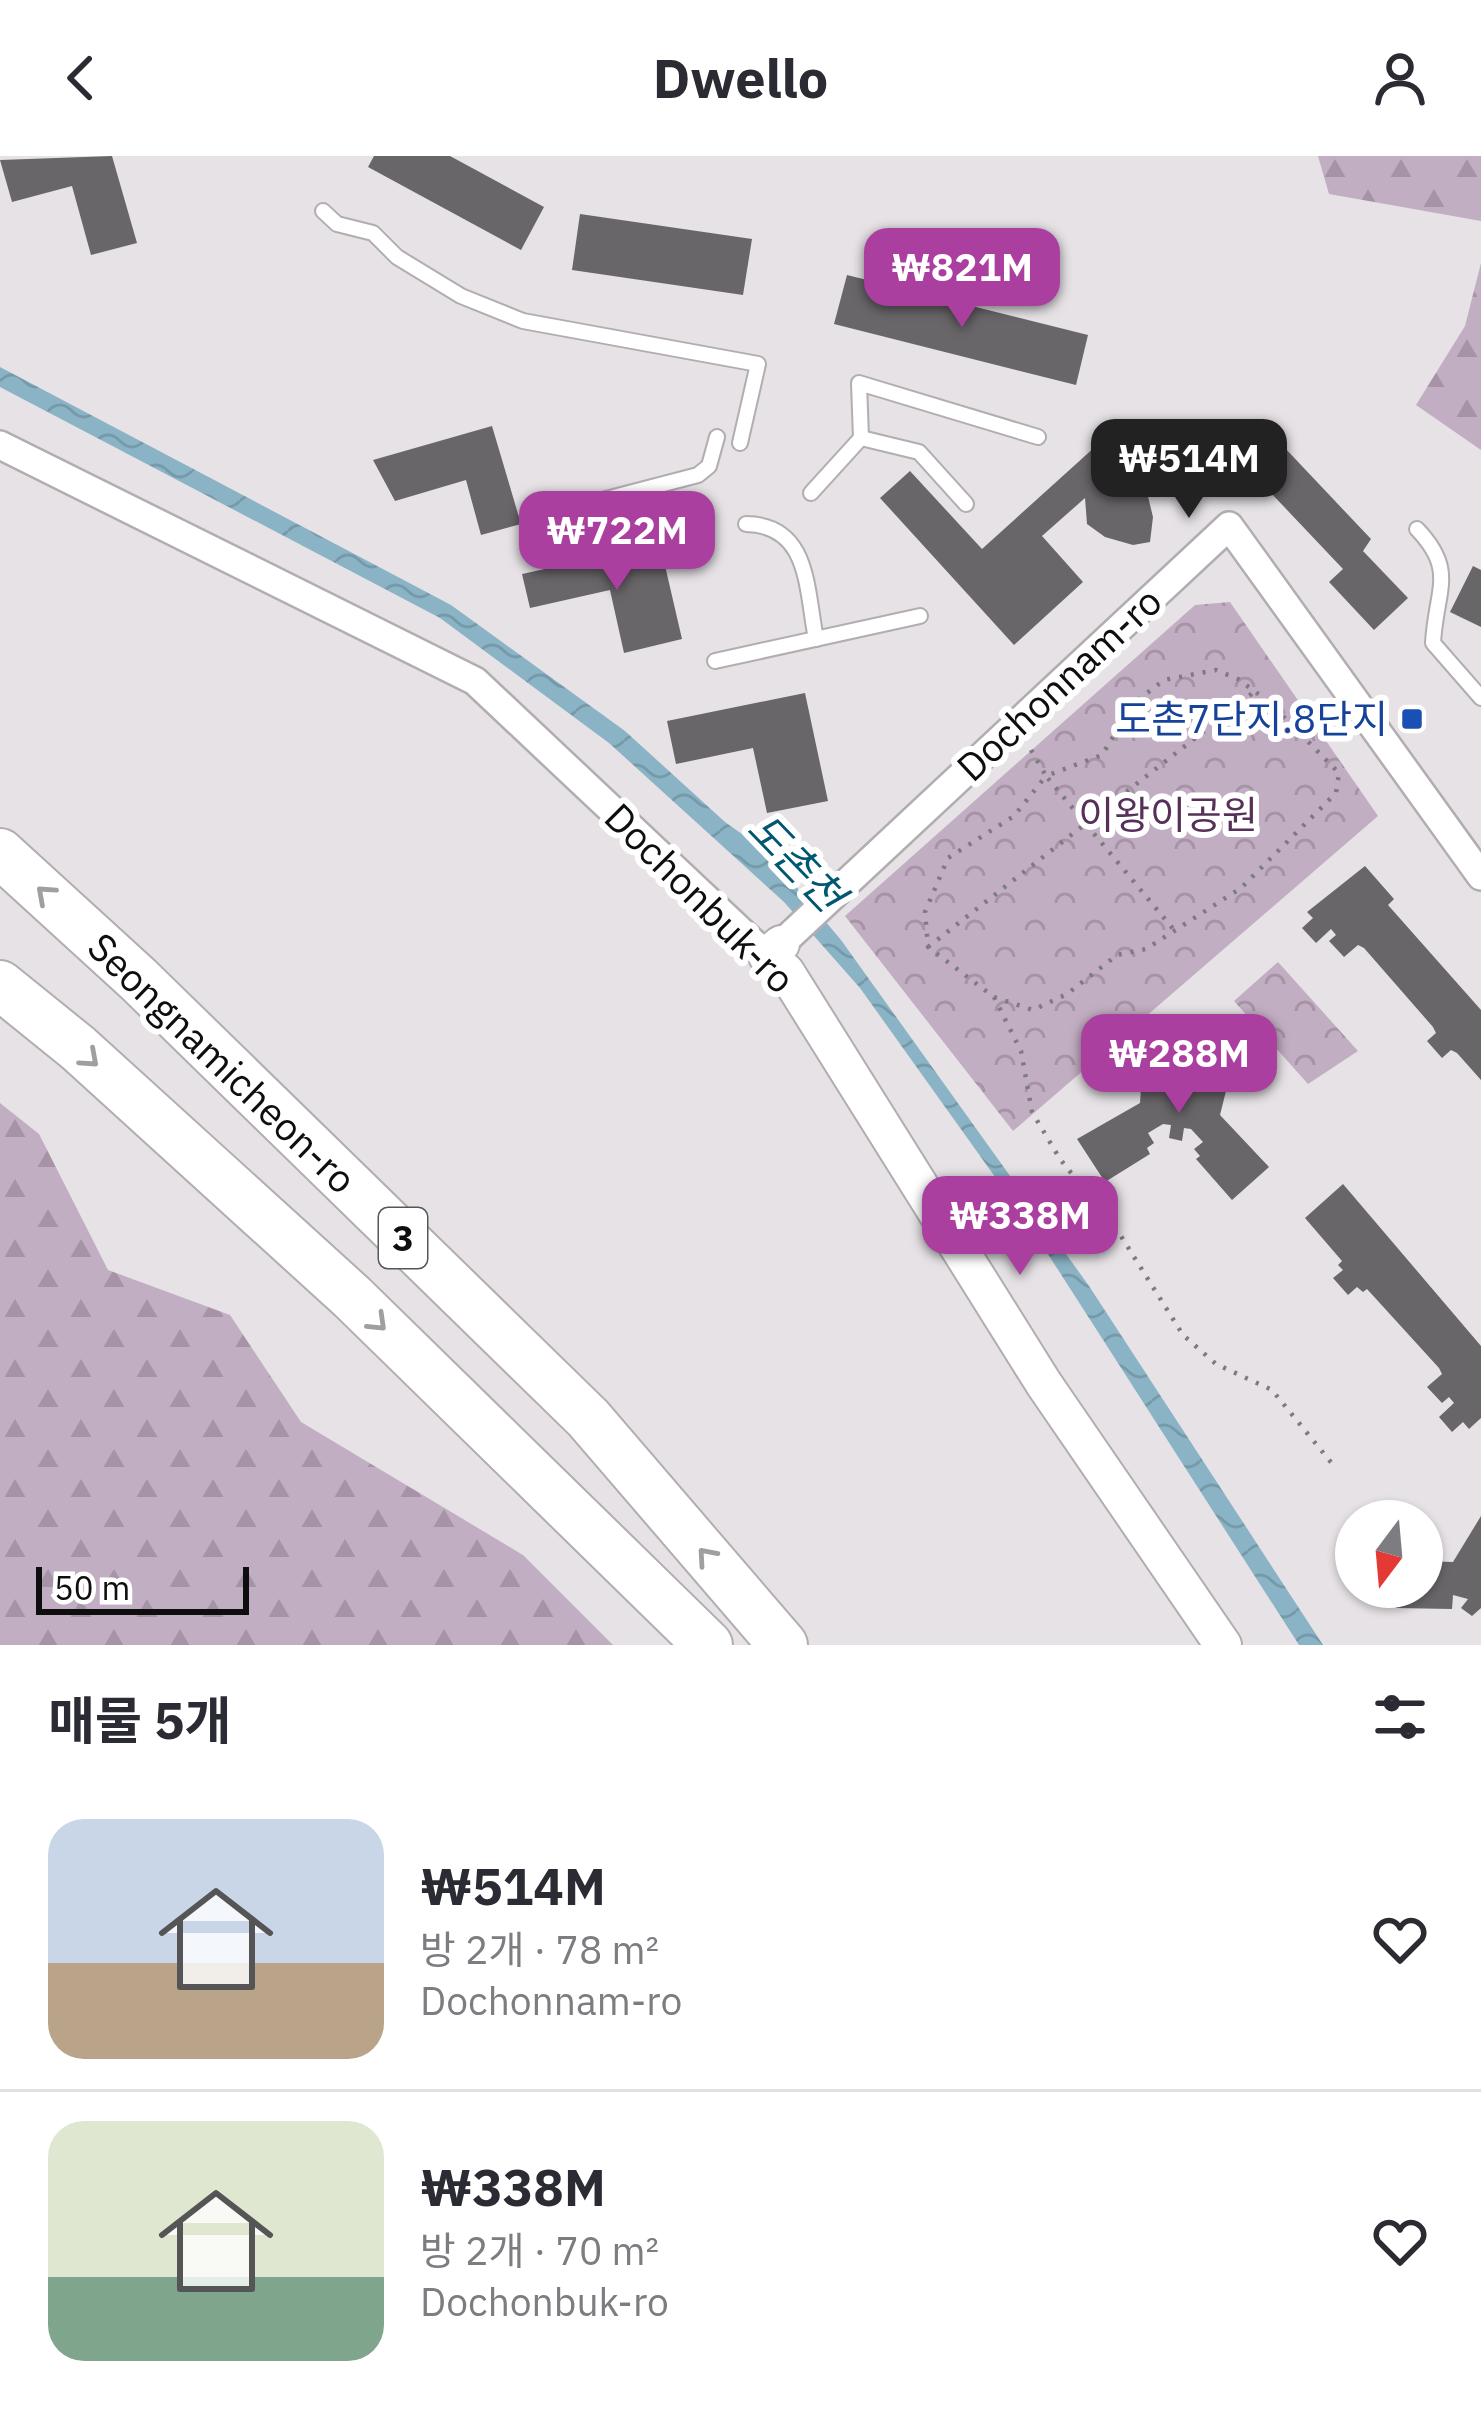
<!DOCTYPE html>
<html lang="ko">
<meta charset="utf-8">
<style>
body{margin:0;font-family:"IBM Plex Sans","Noto Sans KR",sans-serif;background:#f2f2f3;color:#2b2b33;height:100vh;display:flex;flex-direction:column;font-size:45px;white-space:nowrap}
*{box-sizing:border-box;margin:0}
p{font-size:39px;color:#7c7c81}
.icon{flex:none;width:66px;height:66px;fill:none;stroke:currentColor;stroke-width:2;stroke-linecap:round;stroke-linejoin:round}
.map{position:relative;height:1489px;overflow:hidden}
.sheet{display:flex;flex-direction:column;background:#fff;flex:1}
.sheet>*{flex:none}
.needle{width:78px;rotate:196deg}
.buttons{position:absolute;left:1335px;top:1344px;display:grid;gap:24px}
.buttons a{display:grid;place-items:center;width:108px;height:108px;border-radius:50%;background:#fff;box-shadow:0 3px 9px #0004;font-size:60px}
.scale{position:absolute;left:36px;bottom:30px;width:213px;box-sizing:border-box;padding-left:12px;border:6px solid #0f0e0f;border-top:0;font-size:33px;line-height:42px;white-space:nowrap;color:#0f0e0f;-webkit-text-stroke:9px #fff;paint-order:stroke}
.price{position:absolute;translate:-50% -102px;padding:0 27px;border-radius:24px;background:#aa3fa0;color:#fff;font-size:39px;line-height:78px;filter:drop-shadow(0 3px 6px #0008)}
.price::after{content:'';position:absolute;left:50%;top:72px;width:36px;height:27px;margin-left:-18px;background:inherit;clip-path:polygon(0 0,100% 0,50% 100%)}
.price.on{background:#222;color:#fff}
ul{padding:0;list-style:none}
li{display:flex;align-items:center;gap:36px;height:300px;padding:0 48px}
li+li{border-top:3px solid #e1e1e2}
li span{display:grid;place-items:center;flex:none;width:336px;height:240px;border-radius:36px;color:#555}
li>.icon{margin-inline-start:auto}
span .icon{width:144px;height:144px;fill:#fffc;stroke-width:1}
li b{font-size:51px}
h2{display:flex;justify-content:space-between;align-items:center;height:144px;padding:0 48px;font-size:51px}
header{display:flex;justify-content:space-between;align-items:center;height:156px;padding:0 48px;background:#fff;font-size:54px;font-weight:700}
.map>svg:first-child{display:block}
.forest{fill:url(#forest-firs)}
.park{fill:url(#park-crowns)}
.water{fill:url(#water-waves)}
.building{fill:#696669}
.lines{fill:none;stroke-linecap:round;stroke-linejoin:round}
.lane-casing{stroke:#b1adb1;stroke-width:18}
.street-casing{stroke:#b1adb1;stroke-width:32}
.secondary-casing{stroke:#b1adb1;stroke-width:40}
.highway-casing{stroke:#b1adb1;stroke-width:52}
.path{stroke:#7d7b7d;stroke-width:4.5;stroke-dasharray:3 9;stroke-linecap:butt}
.lane{stroke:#fff;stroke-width:14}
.street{stroke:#fff;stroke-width:27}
.secondary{stroke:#fff;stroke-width:36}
.highway{stroke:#fff;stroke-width:48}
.oneway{stroke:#9f9f9f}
.transit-dot{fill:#1a4fb4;stroke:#fff;stroke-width:4.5}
.labels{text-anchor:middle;stroke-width:12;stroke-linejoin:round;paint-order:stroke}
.shield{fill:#fff;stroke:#575657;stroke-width:3}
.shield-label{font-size:36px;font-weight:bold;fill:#0f0e0f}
.street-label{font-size:39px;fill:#0f0e0f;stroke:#fff}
.transit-label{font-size:39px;fill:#164399;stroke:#fff;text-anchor:end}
.park-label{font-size:39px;fill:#563058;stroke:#fff}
.water-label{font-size:42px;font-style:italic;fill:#005771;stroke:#fff}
</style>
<header><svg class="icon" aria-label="back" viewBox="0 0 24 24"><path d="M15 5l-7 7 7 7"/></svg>Dwello<svg class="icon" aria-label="person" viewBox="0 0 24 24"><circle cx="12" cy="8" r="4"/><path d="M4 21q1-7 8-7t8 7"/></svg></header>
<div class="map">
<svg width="1481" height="1489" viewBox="0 0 1481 1489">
<defs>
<pattern id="forest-firs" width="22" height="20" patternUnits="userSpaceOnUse" patternTransform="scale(3)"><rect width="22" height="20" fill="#c2aec2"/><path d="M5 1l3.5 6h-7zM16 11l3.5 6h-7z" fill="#a694a6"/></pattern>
<pattern id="park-crowns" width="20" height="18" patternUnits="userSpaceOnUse" patternTransform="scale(3)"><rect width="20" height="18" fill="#c2aec2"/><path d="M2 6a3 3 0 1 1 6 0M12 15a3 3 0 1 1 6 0" fill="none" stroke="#a694a6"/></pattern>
<pattern id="water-waves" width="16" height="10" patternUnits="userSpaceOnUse" patternTransform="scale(3)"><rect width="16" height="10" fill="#8ab4c6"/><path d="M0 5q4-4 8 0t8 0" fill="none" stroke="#769aa9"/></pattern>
</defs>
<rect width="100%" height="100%" fill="#e6e2e6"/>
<!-- forest -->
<g class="forest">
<path d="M1318,0h163v65l-152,-27z"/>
<path d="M1481,107v187l-65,-45 49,-79z"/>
<path d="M0,947l39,31 69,136 122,45 71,107 222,133 90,90h-613z"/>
</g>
<!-- park -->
<g class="park">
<path d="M1230,446l148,214 -365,315 -168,-215 350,-311z"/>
<path d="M1278,806l80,89 -50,33 -74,-83z"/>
</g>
<!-- water -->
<path class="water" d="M0,211l451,238 174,126 100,91 42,30 74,88 248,346 234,359h-24l-271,-422 -168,-235 -76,-86 -175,-159 -169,-125 -440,-231z"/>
<!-- building -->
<g class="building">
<path d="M112,0l25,87 -46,12 -19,-69 -60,16 -12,-42z"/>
<path d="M374,0h76l94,51 -23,43 -153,-83z"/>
<path d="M580,58l172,25 -9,56 -171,-25z"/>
<path d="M847,119l241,60 -12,50 -242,-61z"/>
<path d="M492,270l29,98 -40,11 -15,-55 -71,21 -22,-41z"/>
<path d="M1107,280l36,40 10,41 -3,25 -17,3 -28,-8 -18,-13 -2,-26 -43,38 41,46 -69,63 -134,-147 30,-27 72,78z"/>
<path d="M1283,290l88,93 -8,12 45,47 -34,32 -45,-48 14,-13 -90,-95z"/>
<path d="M660,388l22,95 -58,14 -14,-63 -80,18 -8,-34z"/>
<path d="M1473,410l8,4v57l-31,-15z"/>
<path d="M805,537l23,108 -61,12 -14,-65 -77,16 -9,-43z"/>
<path d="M1365,710l29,33 -6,6 93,105v70l-24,-27 -6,-3 -9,8 -15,-17 9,-8 -3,-6 -69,-79 -6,-3 -14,12 -15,-16 7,-6 -5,-6 -15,14 -14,-15 11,-10 -6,-6z"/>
<path d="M1151,880l55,14 1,-6 23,4 -1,6 6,1 -15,60 49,52 -37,33 -36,-41 4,-3 -6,-7 9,-7 -12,-13 -7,-1 -2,13 -13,-3 2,-13 -8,-1 -15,9 6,10 -7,5 3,6 -45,28 -28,-43 63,-36 4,-62z"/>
<path d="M1343,1028l138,162v72l-12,11 -6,-7 -11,10 -13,-15 15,-14 -5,-6 -7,6 -15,-16 15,-13 -3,-6 -72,-79 -4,3 -6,-5 -9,8 -15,-17 10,-8 -5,-5 4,-4 -37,-43z"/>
<path d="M1481,1360v92l-9,8 -11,-8 7,-9 -15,-4 -1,14 -56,-1 1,-21h25v-26l31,1z"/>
</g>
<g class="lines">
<defs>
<g id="lane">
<path d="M323,55l14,13 36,9 24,24 64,39 62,25 235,43 -18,79"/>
<path d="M861,282l-2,-55 179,54"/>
<path d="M811,337l50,-55 58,14 47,52"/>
<path d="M564,354l134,-35 11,-9 8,-29"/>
<path d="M746,368c64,1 60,65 70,115"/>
<path d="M1417,373c40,42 19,60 16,114l48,55"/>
<path d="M715,505l205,-45"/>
</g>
<g id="street">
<path d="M0,289l475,236 292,275"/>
<path d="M781,788l448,-418 252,350"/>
</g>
<path id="secondary" d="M781,788l-14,12 19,16 258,412 179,261"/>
<g id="highway">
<path d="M0,697l138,126 450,439 195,227"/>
<path d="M0,829l78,63 274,249 356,348"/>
</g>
</defs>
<!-- lane casing -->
<use href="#lane" class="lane-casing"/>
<!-- street casing -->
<use href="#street" class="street-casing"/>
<!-- secondary casing -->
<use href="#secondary" class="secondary-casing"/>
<!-- highway casing -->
<use href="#highway" class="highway-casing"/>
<!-- path -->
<g class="path">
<path d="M1031,594l15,26 -32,40 -66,42 -23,54 3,35 66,50 39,13 34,-16 50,-39 29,-6 95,-61 95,-95 3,-20 -70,-71 -31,-23 -22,-9 -52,10 -30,23 -32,52 -56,21 128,154"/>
<path d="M928,791l326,-255"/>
<path d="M994,841l27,54 11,61 28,47 59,74 64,102 33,29 56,26 62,76"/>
</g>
<!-- lane -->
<use href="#lane" class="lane"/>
<!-- street -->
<use href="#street" class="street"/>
<!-- secondary -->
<use href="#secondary" class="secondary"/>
<!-- highway -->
<use href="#highway" class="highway"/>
</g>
<!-- one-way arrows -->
<defs><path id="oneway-chevron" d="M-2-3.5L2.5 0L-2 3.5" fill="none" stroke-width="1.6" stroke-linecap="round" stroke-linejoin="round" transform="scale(3)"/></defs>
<g class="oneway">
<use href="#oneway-chevron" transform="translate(45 738) rotate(-138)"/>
<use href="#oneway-chevron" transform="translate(90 903) rotate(42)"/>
<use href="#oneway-chevron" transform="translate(378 1167) rotate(44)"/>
<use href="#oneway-chevron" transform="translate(706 1400) rotate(-131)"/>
</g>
<!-- markers -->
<rect class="transit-dot" x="1400" y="551" width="24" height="24" rx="6"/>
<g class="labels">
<!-- shield labels -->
<rect class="shield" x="379" y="1052" width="48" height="60" rx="9"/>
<g class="shield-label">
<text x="403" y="1095">3</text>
</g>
<!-- street labels -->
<g class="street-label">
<text transform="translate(1059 528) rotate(-43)" y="14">Dochonnam-ro</text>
<text transform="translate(700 742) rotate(45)" y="14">Dochonbuk-ro</text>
<text transform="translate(222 907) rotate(44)" y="14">Seongnamicheon-ro</text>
</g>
<!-- transit labels -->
<g class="transit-label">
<text x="1388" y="577">도촌7단지.8단지</text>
</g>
<!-- park labels -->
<g class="park-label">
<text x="1168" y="673">이왕이공원</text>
</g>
<!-- water labels -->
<g class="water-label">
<text transform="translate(796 706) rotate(46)" y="15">도촌천</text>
</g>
</g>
</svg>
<div class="buttons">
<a><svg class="needle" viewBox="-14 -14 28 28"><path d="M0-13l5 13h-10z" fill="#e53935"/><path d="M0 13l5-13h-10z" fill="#7c7c81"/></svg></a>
</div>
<div class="scale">50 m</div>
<b class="price" style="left:962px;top:174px">₩821M</b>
<b class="price on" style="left:1189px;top:365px">₩514M</b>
<b class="price" style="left:617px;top:437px">₩722M</b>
<b class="price" style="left:1179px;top:960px">₩288M</b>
<b class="price" style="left:1020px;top:1122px">₩338M</b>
</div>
<section class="sheet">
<h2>매물 5개<svg class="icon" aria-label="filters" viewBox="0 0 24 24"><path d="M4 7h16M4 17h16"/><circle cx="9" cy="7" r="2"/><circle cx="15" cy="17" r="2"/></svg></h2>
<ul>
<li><span style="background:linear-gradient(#c9d6e8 60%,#b9a48a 0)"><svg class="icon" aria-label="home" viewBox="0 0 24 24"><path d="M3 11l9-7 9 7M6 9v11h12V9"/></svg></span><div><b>₩514M</b><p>방 2개 · 78 m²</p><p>Dochonnam-ro</p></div><svg class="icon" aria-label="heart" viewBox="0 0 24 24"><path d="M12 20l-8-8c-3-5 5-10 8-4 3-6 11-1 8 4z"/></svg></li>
<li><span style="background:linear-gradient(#dfe7d0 65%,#7fa58c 0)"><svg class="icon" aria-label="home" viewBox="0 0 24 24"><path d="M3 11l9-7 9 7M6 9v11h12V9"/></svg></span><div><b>₩338M</b><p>방 2개 · 70 m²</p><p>Dochonbuk-ro</p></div><svg class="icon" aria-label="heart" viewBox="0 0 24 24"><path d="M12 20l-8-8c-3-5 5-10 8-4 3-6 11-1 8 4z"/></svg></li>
</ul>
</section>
